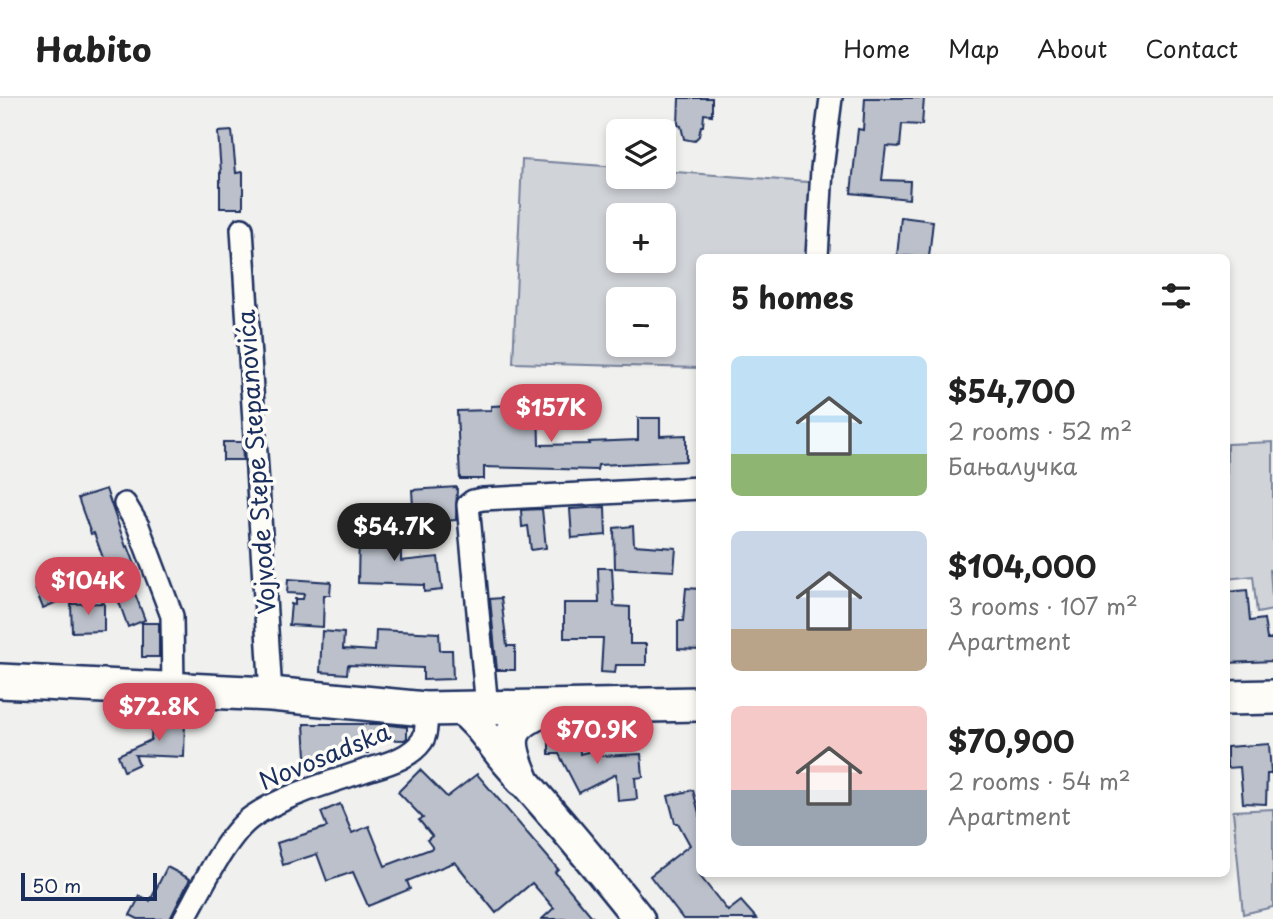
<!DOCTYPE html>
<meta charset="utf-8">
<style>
body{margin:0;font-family:"Playpen Sans",sans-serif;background:#f6f6f6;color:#222;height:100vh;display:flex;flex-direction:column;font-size:26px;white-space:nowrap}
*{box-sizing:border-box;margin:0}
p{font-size:23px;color:#767676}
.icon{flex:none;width:38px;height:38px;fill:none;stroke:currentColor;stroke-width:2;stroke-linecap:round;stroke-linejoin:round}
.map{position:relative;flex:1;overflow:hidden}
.drawer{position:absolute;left:696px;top:156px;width:534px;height:623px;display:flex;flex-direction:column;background:#fff;border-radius:10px;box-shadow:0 4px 10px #0003}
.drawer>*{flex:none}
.tools{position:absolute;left:606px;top:21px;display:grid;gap:14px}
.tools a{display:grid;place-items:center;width:70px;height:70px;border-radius:10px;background:#fff;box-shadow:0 4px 10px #0003;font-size:35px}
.scale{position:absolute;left:21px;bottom:18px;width:136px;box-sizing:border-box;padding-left:7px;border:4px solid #1b2f5e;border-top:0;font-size:19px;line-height:24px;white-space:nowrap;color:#1b2f5e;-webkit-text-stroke:5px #fdfcf7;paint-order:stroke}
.price{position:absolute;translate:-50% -60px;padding:0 16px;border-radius:24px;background:#d1495b;color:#fff;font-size:23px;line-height:46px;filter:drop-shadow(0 2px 4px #0008)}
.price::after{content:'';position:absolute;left:50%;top:42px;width:21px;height:16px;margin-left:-10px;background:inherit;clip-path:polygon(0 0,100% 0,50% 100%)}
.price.active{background:#222;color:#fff}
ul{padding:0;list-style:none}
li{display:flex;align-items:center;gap:21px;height:175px;padding:0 35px}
li span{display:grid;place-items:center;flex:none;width:196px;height:140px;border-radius:10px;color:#555}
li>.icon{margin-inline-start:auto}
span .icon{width:84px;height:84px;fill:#fffc;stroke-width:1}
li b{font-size:30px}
h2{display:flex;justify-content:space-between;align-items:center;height:84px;padding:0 35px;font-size:30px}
header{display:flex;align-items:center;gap:42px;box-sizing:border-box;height:98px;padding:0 35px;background:#fff;border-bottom:2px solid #e0e0e0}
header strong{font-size:33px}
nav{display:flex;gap:38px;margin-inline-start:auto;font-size:24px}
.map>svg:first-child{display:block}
.green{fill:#d0d3d8;stroke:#76819b;stroke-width:2;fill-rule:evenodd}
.building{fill:#bbc0ca;stroke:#1b2f5e;stroke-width:2}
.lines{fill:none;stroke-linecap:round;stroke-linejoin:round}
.minor-casing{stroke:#1b2f5e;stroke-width:26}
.secondary-casing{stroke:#1b2f5e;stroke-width:35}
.primary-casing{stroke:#1b2f5e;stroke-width:38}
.minor{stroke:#fdfcf7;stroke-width:21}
.secondary{stroke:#fdfcf7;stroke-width:30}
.primary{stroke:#fdfcf7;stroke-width:33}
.labels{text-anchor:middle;stroke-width:7;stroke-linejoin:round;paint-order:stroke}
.street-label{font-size:24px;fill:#1b2f5e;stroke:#fdfcf7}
</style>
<header>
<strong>Habito</strong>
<nav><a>Home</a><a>Map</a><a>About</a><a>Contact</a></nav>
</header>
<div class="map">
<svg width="1273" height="821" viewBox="0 0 1273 821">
<rect width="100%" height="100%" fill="#f0f0ee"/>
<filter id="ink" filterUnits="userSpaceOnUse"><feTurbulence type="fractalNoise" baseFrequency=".0143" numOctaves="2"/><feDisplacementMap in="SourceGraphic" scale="14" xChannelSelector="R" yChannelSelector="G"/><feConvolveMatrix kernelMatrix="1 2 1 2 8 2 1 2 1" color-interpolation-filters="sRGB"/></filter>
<g filter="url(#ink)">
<!-- green -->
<g class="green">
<path d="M522,62l96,7v10h45v-6l158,12 -6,74h-115v111l-187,-5zM618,117h45v46h-45zM618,201h45v46h-45z"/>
<path d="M1273,344v127l-3,1 3,40 -16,3 -4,-37 -26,3v-135z"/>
<path d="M1273,711v98l-30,7 -10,-103z"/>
</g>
<!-- building -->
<g class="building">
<path d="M679,0h33v17l-8,-1 -1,12h-2l-2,10 -5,5 -10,-2 -3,-13 -3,-1z"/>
<path d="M865,0h59l-2,27 -20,-1 -2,23 -14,-1 -4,34 28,1 -1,18 -58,-6 7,-64 5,1z"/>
<path d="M232,33l4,42 7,-1v36h-23v-35h1l-3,-41z"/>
<path d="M901,119l32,4 -4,36 -32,-1z"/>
<path d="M538,306l1,41 51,-1 -1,-2 49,-2v-22h22v18l26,-1v26l-88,4 -1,5 -113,-3v12h-24l-3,-68 34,-1v-4z"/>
<path d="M223,344h19l1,18h-20z"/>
<path d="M457,389l-1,33 -42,3 -2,-33z"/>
<path d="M106,391l20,58 2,-1 11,29 -10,3 16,42 -17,7 -34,-94 -3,1 -13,-36z"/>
<path d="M605,409l1,28 -34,3 -2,-29z"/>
<path d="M542,411l4,39 -15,2 -3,-24 -6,1 -1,-17z"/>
<path d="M633,428l1,19 42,3 -2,23 -59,-3 -1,-40z"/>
<path d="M359,433l42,1v29l37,-4 4,33 -18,2v-7l-66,-2z"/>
<path d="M598,470h14l2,38 16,1v37h16v21h-30l-1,8 -14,-1 2,-34h-39v-35h35z"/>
<path d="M61,479l8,20 -26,11 -8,-20z"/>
<path d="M288,481l43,3 -1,13h-6l-1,32 -34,-2 2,-21 4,1v-6h8l1,-5 -17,-1z"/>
<path d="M686,490l14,1v61l-22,-1v-28h5z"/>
<path d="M1247,492l3,31 14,-2 3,20h6v22l-46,2v-71z"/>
<path d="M501,500l6,48h8v24h-18l-7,-71z"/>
<path d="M104,505v28l-32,1 -1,-28z"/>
<rect x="142" y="525" width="17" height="34"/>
<path d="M376,532l63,3 1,17h12l1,29 -30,1v-12l-75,-3 -1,9 -27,-2 2,-41 22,2 -1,16 32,2z"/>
<path d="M152,621l33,1 -1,37 -49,-2 4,9 -15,7 -6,-16 33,-15z"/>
<path d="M304,626h76l27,3v11l-3,2 -36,-1v14l-44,1 1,2h-19z"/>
<path d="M549,636h30l1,20 19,-5 1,7 41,-2 2,23 -8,1 2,21 -19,2 -2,-27 -37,19 -20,-39h-10z"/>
<path d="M1269,646l2,30h-4l-1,30 -23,-1 -3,-36 -13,1v-21z"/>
<path d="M420,672l27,27 30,-23 81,95 -3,3 39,47h-52l12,-11 -22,-25 -36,30 -41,-51 -48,19 3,8 -42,17 -15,-34 -26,9 -10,-27 -34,11 -6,-22 50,-16 -6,-15 19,-8 12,29 17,-7 16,40 48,-18 -6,-8 5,-4 -13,-16 4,-2 -25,-26z"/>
<path d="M693,692l7,27v59l28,35 13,-10 16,18h-74l-33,-43 40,-31 -12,-22h-3l-7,-27z"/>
<path d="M167,769l23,12 -20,40h-32l-8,-4 10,-19 10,5z"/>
</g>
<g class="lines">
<defs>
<g id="minor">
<path d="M242,131l29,465"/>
<path d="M817,159l5,-88 9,-71"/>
<path d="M125,406l13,22 34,90 1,74"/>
<path d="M487,610l-19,-203 5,-4 10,-2 217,-11"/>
<path d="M184,821c16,-28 42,-84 68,-102 28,-20 76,-34 109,-45 20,-7 48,-12 61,-31 6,-9 4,-22 3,-32"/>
</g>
<path id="secondary" d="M459,610c21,15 32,36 49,55 45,51 89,103 131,156"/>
<g id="primary">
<path d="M0,583l271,13 154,15 275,-5"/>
<path d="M1227,600l46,-1"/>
<path d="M522,681c-18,-42 -16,-54 28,-72"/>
</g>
</defs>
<!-- minor casing -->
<use href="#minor" class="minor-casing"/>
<!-- secondary casing -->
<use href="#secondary" class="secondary-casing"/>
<!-- primary casing -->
<use href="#primary" class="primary-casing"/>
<!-- minor -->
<use href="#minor" class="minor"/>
<!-- secondary -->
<use href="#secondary" class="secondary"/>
<!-- primary -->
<use href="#primary" class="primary"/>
</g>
</g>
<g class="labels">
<!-- street labels -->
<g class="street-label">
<text transform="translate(257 364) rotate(-94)" y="8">Vojvode Stepe Stepanovića</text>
<text transform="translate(325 659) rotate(-22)" y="8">Novosadska</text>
</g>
</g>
</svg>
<div class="tools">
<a><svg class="icon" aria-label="layers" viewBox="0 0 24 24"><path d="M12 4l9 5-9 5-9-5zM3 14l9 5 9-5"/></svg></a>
<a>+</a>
<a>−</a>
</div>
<div class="scale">50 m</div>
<b class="price" style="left:551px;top:346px">$157K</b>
<b class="price active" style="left:394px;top:465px">$54.7K</b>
<b class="price" style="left:88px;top:519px">$104K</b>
<b class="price" style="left:159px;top:645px">$72.8K</b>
<b class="price" style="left:597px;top:668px">$70.9K</b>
<section class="drawer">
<h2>5 homes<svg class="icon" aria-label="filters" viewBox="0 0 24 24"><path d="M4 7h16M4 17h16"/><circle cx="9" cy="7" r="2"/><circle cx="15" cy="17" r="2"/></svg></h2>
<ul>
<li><span style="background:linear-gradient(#bfe0f5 70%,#8fb573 0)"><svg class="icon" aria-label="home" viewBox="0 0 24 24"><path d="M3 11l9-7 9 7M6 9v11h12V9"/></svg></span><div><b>$54,700</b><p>2 rooms · 52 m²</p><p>Бањалучка</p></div></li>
<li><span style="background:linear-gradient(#c9d6e8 70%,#b9a48a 0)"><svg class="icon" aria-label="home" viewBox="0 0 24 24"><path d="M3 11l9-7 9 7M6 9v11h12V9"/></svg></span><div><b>$104,000</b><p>3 rooms · 107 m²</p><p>Apartment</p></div></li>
<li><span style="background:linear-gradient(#f6c9c9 60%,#9aa5b1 0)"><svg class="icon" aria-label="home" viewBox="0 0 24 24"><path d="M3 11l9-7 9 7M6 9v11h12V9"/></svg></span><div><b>$70,900</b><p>2 rooms · 54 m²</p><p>Apartment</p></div></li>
</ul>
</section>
</div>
